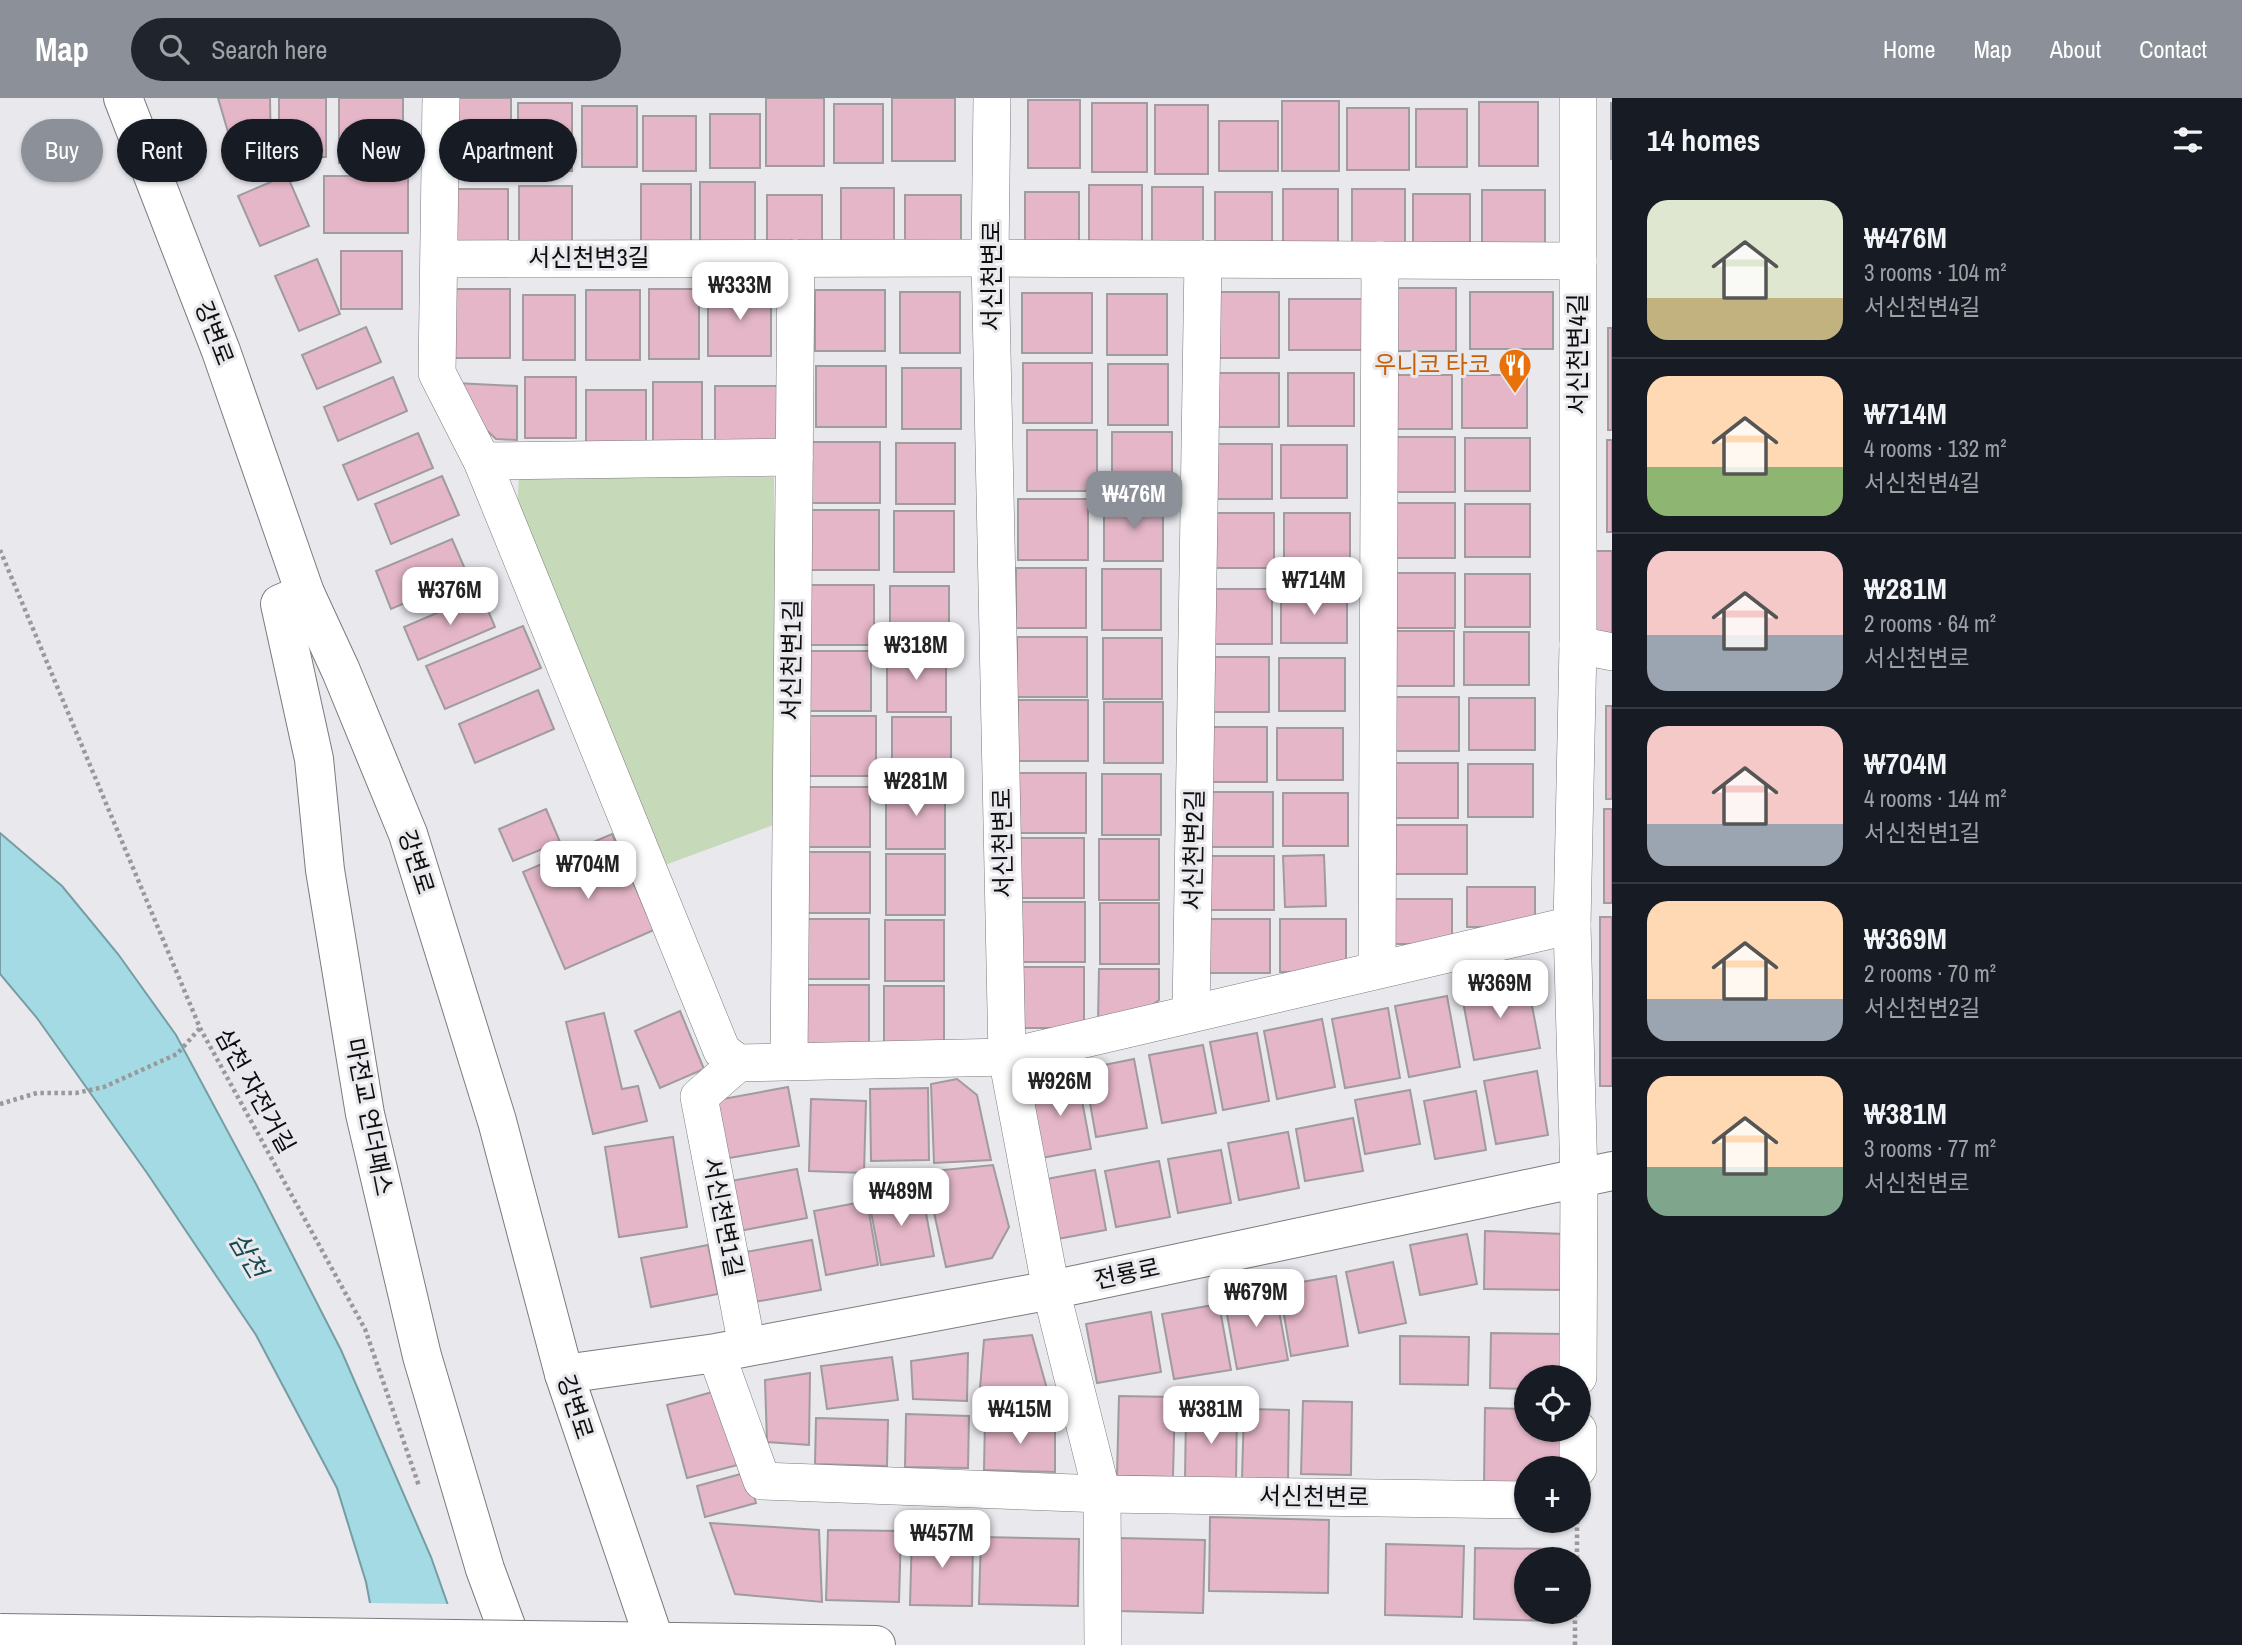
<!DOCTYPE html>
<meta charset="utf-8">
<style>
body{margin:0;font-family:"Archivo Narrow","Noto Sans KR",sans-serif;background:#20242c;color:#f1f3f6;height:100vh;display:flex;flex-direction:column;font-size:26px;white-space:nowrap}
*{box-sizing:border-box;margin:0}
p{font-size:23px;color:#9ea1a6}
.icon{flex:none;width:38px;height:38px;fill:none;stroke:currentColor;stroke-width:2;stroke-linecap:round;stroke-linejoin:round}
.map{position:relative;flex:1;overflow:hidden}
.side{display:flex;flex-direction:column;background:#171b24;width:630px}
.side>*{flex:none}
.top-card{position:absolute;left:21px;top:21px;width:665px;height:63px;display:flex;gap:14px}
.buttons{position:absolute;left:1514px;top:1267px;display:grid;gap:14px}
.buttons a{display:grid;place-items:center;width:77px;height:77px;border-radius:50%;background:#171b24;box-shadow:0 2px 5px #0004;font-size:35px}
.price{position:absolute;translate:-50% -60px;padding:0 16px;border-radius:14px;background:#fff;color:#222;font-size:23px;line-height:46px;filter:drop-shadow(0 2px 4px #0008)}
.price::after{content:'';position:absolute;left:50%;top:42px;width:21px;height:16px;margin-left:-10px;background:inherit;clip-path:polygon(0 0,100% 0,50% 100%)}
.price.selected{background:#8c9099;color:#fff}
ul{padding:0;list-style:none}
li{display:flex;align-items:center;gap:21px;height:175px;padding:0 35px}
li+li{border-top:2px solid #363941}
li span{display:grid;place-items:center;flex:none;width:196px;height:140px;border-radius:21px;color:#555}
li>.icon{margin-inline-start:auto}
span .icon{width:84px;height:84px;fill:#fffc;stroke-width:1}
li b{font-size:30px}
h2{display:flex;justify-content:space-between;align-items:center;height:84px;padding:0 35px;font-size:30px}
.pill{padding:0 24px;border-radius:32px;background:#171b24;box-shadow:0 2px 5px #0004;font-size:24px;line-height:63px}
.pill.selected{background:#8c9099;color:#fff}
header{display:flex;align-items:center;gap:42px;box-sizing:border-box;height:98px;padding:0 35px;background:#8c9099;color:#fff}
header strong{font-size:33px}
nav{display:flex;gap:38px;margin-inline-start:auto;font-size:24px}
.search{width:490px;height:63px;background:#20242c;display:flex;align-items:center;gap:18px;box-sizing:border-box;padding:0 24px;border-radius:38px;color:#9ea1a6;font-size:26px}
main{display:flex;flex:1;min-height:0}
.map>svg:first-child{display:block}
.green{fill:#c6d9b9}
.water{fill:#a3dae3;stroke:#769da3;stroke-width:2}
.pier{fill:#e8e8ed}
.building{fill:#e4b6c7;stroke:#a09b9d;stroke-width:2}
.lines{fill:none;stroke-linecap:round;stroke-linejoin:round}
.street-casing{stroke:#7b7b7f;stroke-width:38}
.secondary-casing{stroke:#7b7b7f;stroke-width:40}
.path{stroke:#99999c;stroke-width:4.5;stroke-dasharray:3.5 3.5;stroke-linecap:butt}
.street{stroke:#fff;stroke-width:37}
.secondary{stroke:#fff;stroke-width:38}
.secondary-bridge-casing{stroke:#7b7b7f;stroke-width:40;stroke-linecap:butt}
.secondary-bridge{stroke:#fff;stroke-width:38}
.labels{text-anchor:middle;stroke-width:6;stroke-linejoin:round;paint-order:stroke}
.street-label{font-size:24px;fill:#0e0e0f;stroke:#e8e8ed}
.food-label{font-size:24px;fill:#c56008;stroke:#e8e8ed;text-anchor:end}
.water-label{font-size:26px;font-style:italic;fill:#194950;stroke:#e8e8ed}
</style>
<header>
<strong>Map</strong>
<div class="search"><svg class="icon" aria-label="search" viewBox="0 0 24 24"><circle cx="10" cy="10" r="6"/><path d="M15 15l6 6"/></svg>Search here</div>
<nav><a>Home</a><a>Map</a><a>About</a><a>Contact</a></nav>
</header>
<main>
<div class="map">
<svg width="1612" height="1547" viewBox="0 0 1612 1547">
<rect width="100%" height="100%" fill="#e8e8ed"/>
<!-- green -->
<path class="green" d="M519,377l255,2 2,347 -111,41 -148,-355z"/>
<!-- water -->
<path class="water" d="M0,735l62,53 56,68 58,81 80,149 85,166 90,207 31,88h-84l-12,-63 -29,-94 -81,-153 -109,-162 -110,-155 -37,-44z"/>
<!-- pier -->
<path class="pier" d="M367,1505l84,1 14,41h-91z"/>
<!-- building -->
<g class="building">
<path d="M218,0h52l1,61h-35z"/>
<rect x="279" y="0" width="47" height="59"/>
<rect x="339" y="0" width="64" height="65"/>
<rect x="458" y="0" width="53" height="81"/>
<rect x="766" y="0" width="58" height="68"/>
<rect x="892" y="0" width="63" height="63"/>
<rect x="1028" y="2" width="52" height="68"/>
<rect x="1282" y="3" width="57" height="70"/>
<rect x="1479" y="4" width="59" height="64"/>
<rect x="518" y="5" width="54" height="68"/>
<rect x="1092" y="5" width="55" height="69"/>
<rect x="1611" y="5" width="1" height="56"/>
<rect x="834" y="6" width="49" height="59"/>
<rect x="1155" y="7" width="53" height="69"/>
<rect x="582" y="8" width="55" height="61"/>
<rect x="1347" y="10" width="62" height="62"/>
<rect x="1416" y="11" width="51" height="58"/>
<rect x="710" y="16" width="50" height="54"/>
<rect x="643" y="18" width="53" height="55"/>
<rect x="1219" y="23" width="59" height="50"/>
<path d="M287,77l22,51 -49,20 -22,-50z"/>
<rect x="324" y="78" width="84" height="57"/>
<rect x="700" y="84" width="55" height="65"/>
<rect x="641" y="86" width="50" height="58"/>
<rect x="1089" y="87" width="53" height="62"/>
<rect x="519" y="88" width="53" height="63"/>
<rect x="1152" y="89" width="51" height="60"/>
<rect x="841" y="90" width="53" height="54"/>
<rect x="453" y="91" width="55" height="55"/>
<rect x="1283" y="91" width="55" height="62"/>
<rect x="1352" y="91" width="53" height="62"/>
<rect x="1482" y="92" width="63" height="60"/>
<rect x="1025" y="94" width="54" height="51"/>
<rect x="1215" y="94" width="57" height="62"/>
<rect x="1413" y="96" width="57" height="59"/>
<rect x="767" y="97" width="55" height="48"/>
<rect x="905" y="97" width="56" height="48"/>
<rect x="341" y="153" width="61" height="58"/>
<path d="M317,161l23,55 -41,17 -24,-55z"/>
<rect x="708" y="190" width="63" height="68"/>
<rect x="1396" y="190" width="60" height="63"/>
<rect x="452" y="191" width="58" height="69"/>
<rect x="649" y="191" width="50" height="70"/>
<rect x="586" y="192" width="54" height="70"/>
<rect x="815" y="192" width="70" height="61"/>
<rect x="900" y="194" width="60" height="61"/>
<rect x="1214" y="194" width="65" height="66"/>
<rect x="1470" y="194" width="83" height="57"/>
<rect x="1022" y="195" width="70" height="60"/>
<rect x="1107" y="196" width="60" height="61"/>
<rect x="523" y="197" width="52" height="65"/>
<rect x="1289" y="201" width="75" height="51"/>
<path d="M366,229l15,35 -64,27 -15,-34z"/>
<rect x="1608" y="230" width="4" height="102"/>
<rect x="1023" y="265" width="69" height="60"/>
<rect x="1108" y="266" width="60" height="61"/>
<rect x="816" y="268" width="70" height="61"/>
<rect x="902" y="270" width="59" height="61"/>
<rect x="1214" y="275" width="65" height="54"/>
<rect x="1288" y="275" width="66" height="53"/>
<rect x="1388" y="277" width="64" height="54"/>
<rect x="1462" y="277" width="65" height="53"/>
<path d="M393,279l14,34 -69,30 -14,-34z"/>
<rect x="525" y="279" width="51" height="61"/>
<rect x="653" y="284" width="49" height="60"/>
<path d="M455,285l62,3v54l-21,-1 -14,-13z"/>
<rect x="715" y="288" width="63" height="57"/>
<rect x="586" y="292" width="60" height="55"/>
<rect x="1027" y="332" width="70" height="61"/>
<rect x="1112" y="334" width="60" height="61"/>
<path d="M418,335l15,35 -75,32 -15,-35z"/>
<rect x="1390" y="339" width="65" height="55"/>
<rect x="1465" y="340" width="65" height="53"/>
<rect x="1607" y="342" width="5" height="92"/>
<rect x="810" y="344" width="70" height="61"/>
<rect x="896" y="345" width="59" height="61"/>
<rect x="1207" y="346" width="65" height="55"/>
<rect x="1281" y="347" width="66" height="53"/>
<path d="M442,378l17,39 -68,29 -16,-40z"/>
<rect x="1018" y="401" width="70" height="61"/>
<rect x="1104" y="402" width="59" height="61"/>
<rect x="1390" y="405" width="65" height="55"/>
<rect x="1465" y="406" width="65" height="53"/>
<rect x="809" y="412" width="70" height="60"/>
<rect x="894" y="413" width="60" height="61"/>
<rect x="1210" y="415" width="64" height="55"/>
<rect x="1284" y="415" width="66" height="54"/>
<path d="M452,441l16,37 -77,33 -15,-38z"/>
<rect x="1596" y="453" width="16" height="91"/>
<rect x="1016" y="470" width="70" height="60"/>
<rect x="1102" y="471" width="59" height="61"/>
<rect x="1390" y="475" width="65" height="55"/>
<rect x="1465" y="476" width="65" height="53"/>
<rect x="804" y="487" width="70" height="60"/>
<rect x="890" y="488" width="59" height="61"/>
<rect x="1207" y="491" width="65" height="55"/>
<rect x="1281" y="492" width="66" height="53"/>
<path d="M481,496l14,33 -77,33 -14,-33z"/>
<path d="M523,528l18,42 -96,41 -19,-43z"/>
<rect x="1389" y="533" width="65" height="55"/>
<rect x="1464" y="534" width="65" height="53"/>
<rect x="1017" y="539" width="70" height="60"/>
<rect x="1103" y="540" width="59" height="61"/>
<rect x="801" y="553" width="70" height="60"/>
<rect x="887" y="554" width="59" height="60"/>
<rect x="1205" y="559" width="64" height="55"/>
<rect x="1279" y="560" width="66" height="53"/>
<path d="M538,592l16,39 -79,34 -16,-39z"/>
<rect x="1395" y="599" width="64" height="54"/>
<rect x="1469" y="600" width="66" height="52"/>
<rect x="1018" y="602" width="70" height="61"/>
<rect x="1104" y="604" width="59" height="61"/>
<rect x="1606" y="608" width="6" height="93"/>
<rect x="806" y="618" width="70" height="60"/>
<rect x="892" y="619" width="59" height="61"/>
<rect x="1203" y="629" width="64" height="55"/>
<rect x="1277" y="630" width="66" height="52"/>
<rect x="1394" y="665" width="64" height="55"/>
<rect x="1468" y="666" width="65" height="53"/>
<rect x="1016" y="675" width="70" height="60"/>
<rect x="1102" y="676" width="59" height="61"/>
<rect x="800" y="689" width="70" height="60"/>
<rect x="886" y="690" width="59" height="61"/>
<rect x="1208" y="694" width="65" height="55"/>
<rect x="1283" y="695" width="65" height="53"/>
<path d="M546,711l14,33 -47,19 -14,-32z"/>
<rect x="1604" y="711" width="8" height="94"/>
<rect x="1386" y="727" width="81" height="49"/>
<path d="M612,736l42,96 -89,39 -42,-97z"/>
<rect x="1014" y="740" width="70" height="60"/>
<rect x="1099" y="741" width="60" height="61"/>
<rect x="800" y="754" width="70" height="61"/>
<rect x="886" y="756" width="59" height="61"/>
<path d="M1324,757l2,51 -41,1 -2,-51z"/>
<rect x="1210" y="758" width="64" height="54"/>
<rect x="1467" y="789" width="68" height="40"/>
<rect x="1387" y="801" width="65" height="45"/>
<rect x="1014" y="804" width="71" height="60"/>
<rect x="1100" y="805" width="59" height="61"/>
<rect x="1600" y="819" width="12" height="169"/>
<rect x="800" y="821" width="69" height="60"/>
<rect x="1206" y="821" width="64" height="54"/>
<rect x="1280" y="821" width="66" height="53"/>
<rect x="885" y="822" width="59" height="61"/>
<rect x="1014" y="869" width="70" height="61"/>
<path d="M1099,871h60v31l-24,19 -37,3z"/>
<path d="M1527,881l13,69 -66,12 -13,-69z"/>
<rect x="799" y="887" width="70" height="61"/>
<rect x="884" y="888" width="60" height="62"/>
<path d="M1447,898l13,71 -51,10 -14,-71z"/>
<path d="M1388,910l12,70 -55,10 -13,-69z"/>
<path d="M680,913l24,58 -44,19 -25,-57z"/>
<path d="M604,915l18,76 16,-3 9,35 -54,13 -27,-112z"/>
<path d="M1322,921l13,68 -58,12 -13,-68z"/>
<path d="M1257,935l12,68 -46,9 -13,-68z"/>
<path d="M1203,947l13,68 -54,10 -13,-68z"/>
<path d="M1134,961l13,69 -51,9 -12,-68z"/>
<path d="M1537,973l11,64 -52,9 -12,-63z"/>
<path d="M957,981l20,16 14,65 -57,3 -3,-79z"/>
<path d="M1078,981l13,70 -50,9 -13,-70z"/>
<path d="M788,989l11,59 -76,13 -11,-58z"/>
<path d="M928,990l1,72 -58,1 -1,-72z"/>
<path d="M1410,992l10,54 -55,10 -10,-54z"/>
<path d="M1476,993l10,59 -51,9 -11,-58z"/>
<path d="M811,1001l55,2 -2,72 -55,-2z"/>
<path d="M1353,1020l10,53 -58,10 -9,-52z"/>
<path d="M1288,1034l11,56 -60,12 -11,-57z"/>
<path d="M673,1039l14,90 -68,10 -14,-90z"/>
<path d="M1221,1052l10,53 -53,10 -10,-54z"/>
<path d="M1159,1063l11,56 -54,10 -11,-56z"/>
<path d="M993,1067l16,62 -17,31 -46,9 -21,-95z"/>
<path d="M797,1071l10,49 -73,14 -9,-50z"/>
<path d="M1095,1072l11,60 -54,10 -11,-60z"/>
<path d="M922,1094l12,64 -53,9 -12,-64z"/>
<path d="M867,1103l11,64 -52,10 -12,-64z"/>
<path d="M1485,1133l81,3 -2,56 -80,-1z"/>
<path d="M1467,1136l10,50 -57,11 -10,-50z"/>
<path d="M812,1142l9,50 -72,13 -9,-50z"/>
<path d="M708,1147l10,49 -67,13 -10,-49z"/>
<path d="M1393,1164l13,61 -47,10 -13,-61z"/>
<path d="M1336,1178l12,70 -57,10 -12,-70z"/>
<path d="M1275,1191l13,71 -51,9 -13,-71z"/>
<path d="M1219,1206l12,66 -57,9 -12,-65z"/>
<path d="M1151,1214l10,60 -64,11 -11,-59z"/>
<path d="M1491,1235l77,1 -1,43h-41v12l-36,-1z"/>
<path d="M1032,1237l15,54 -67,-1 4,-48z"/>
<path d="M1400,1238l69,1 -1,48 -68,-1z"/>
<path d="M968,1255l-1,48 -54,-2 -2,-38z"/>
<path d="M892,1259l6,43 -71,9 -6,-43z"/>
<path d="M810,1275l-1,72 -42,-3 -2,-62z"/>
<path d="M719,1292l26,73 -58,15 -20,-73z"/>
<path d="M1119,1298l56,1 -2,80 -56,-1z"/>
<path d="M1303,1303l49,1 -1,73 -50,-1z"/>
<path d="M1485,1310l41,1v21h38l-3,38h-35v19l-42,-2z"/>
<path d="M1244,1311l45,1 -1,70 -46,-1z"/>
<path d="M1186,1313l51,1 -1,68 -51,-1z"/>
<path d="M906,1316l63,2 -1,52 -63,-1z"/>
<path d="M816,1320l72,2 -1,46 -72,-2z"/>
<path d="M985,1322l70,1v51l-71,-2z"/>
<path d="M748,1374l8,31 -51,14 -8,-31z"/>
<path d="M1210,1419l119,3 -1,73 -119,-2z"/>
<path d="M710,1425l109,7 3,72 -87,-8z"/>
<path d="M828,1432l73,1 -2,71 -73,-2z"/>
<path d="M912,1435l61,1 -1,72 -62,-1z"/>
<path d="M981,1439l98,2 -1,67 -99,-2z"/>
<path d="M1119,1440l86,2 -2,73 -86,-2z"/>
<path d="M1386,1446l78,2 -2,71 -77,-2z"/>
<path d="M1475,1450l81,1v10h-30v53h29v9l-81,-2z"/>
</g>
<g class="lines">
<defs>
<g id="street">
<path d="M441,0l-4,275 45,88 240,590 16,12 269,-6 565,-132 6,-280v-547"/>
<path d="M992,0l-2,160 17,799 44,233 51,204 1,151"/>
<path d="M440,161l550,-1 588,3"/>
<path d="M482,363l312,-4"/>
<path d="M1578,547l34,7"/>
<path d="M1572,827l7,254 -1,198"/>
<path d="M1377,872l3,-710"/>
<path d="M1191,915l12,-754"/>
<path d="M789,963l7,-803"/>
<path d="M738,965l-39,34 48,249"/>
<path d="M716,1255l46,128 340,13 424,6"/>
<path d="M1578,1370v-38"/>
</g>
<g id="secondary">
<path d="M123,0l98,253 84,242 36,78 67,163 89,287 67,253 92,271"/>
<path d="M305,495l-25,11 34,155 11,111 40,244 57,242 63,213 28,76"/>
<path d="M564,1276l152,-21 335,-63 561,-119"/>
<path d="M604,1543l272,4"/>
</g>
</defs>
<!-- street casing -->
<use href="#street" class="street-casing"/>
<!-- secondary casing -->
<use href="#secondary" class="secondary-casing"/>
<!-- path -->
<g class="path">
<path d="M0,452l200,478 165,301 54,157"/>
<path d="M0,1006l37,-11h39l28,-6 73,-33 23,-26"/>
<path d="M1577,1461v-38"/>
<path d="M1575,1547v-33"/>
</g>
<!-- street -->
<use href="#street" class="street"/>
<!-- secondary -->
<use href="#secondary" class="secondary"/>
<defs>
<path id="secondary-bridge" d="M0,1535l604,8"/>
</defs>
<!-- secondary-bridge casing -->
<use href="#secondary-bridge" class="secondary-bridge-casing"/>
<!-- secondary-bridge -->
<use href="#secondary-bridge" class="secondary-bridge"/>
</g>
<!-- icons -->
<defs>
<symbol id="restaurant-pin" viewBox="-11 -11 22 30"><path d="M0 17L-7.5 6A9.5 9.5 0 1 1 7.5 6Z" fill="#e8710a" stroke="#e8e8ed"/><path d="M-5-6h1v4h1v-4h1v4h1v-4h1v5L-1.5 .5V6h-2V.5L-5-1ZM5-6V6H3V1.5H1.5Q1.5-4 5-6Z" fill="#fff"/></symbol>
</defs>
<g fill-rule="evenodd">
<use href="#restaurant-pin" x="1496" y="248" width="38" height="52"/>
</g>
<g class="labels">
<!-- street labels -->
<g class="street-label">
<text x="589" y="168">서신천변3길</text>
<text transform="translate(992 178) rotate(-90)" y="8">서신천변로</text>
<text transform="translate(214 235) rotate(69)" y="8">강변로</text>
<text transform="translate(1578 256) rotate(-90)" y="8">서신천변4길</text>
<text transform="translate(792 562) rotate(-89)" y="8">서신천변1길</text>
<text transform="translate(1003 745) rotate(-91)" y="8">서신천변로</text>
<text transform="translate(1194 752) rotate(-89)" y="8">서신천변2길</text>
<text transform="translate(416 764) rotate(72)" y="8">강변로</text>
<text transform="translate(255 993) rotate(61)" y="8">삼천 자전거길</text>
<text transform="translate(369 1019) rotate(79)" y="8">마전교 언더패스</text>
<text transform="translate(723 1119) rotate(79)" y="8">서신천변1길</text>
<text transform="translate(1127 1176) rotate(-12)" y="8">전룡로</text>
<text transform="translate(575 1309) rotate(72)" y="8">강변로</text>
<text transform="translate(1314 1399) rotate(1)" y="8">서신천변로</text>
</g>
<!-- food labels -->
<g class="food-label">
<text x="1490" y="275">우니코 타코</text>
</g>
<!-- water labels -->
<g class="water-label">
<text transform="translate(248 1157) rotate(59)" y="9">삼천</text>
</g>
</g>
</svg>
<div class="buttons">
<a><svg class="icon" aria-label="locate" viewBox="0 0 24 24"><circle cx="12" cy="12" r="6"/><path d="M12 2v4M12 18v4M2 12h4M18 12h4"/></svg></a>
<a>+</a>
<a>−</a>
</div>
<b class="price" style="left:740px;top:224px">₩333M</b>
<b class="price selected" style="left:1134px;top:433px">₩476M</b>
<b class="price" style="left:1314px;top:519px">₩714M</b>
<b class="price" style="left:450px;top:529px">₩376M</b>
<b class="price" style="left:916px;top:584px">₩318M</b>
<b class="price" style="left:916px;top:720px">₩281M</b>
<b class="price" style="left:588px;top:803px">₩704M</b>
<b class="price" style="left:1500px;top:922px">₩369M</b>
<b class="price" style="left:1060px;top:1020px">₩926M</b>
<b class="price" style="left:901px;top:1130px">₩489M</b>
<b class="price" style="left:1256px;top:1231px">₩679M</b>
<b class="price" style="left:1020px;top:1348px">₩415M</b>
<b class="price" style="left:1211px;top:1348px">₩381M</b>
<b class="price" style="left:942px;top:1472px">₩457M</b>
<div class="top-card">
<a class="pill selected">Buy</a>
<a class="pill">Rent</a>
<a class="pill">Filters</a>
<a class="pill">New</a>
<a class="pill">Apartment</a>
</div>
</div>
<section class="side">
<h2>14 homes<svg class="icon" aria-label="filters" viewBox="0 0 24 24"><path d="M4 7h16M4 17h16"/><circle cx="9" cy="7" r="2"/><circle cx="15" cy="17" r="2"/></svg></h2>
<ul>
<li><span style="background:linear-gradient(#dfe7d0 70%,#c2b280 0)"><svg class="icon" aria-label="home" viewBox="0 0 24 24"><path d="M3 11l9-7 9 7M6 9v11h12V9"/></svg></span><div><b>₩476M</b><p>3 rooms · 104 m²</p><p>서신천변4길</p></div></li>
<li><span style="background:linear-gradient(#ffd9b3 65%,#8fb573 0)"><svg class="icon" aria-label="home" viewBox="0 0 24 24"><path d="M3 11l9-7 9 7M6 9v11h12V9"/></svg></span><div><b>₩714M</b><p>4 rooms · 132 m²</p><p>서신천변4길</p></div></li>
<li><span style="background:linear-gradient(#f6c9c9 60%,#9aa5b1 0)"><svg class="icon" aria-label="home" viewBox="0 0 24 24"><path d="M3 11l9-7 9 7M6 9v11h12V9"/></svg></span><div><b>₩281M</b><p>2 rooms · 64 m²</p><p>서신천변로</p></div></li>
<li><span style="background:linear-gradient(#f6c9c9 70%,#9aa5b1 0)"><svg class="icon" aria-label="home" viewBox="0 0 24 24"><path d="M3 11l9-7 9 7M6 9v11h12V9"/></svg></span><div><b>₩704M</b><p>4 rooms · 144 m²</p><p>서신천변1길</p></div></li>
<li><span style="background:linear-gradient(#ffd9b3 70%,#9aa5b1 0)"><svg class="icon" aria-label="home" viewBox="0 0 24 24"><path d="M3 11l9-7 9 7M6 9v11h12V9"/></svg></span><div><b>₩369M</b><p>2 rooms · 70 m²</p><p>서신천변2길</p></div></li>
<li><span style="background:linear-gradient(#ffd9b3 65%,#7fa58c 0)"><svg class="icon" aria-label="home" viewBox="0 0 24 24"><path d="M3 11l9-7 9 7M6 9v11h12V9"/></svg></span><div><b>₩381M</b><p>3 rooms · 77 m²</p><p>서신천변로</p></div></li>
</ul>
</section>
</main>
